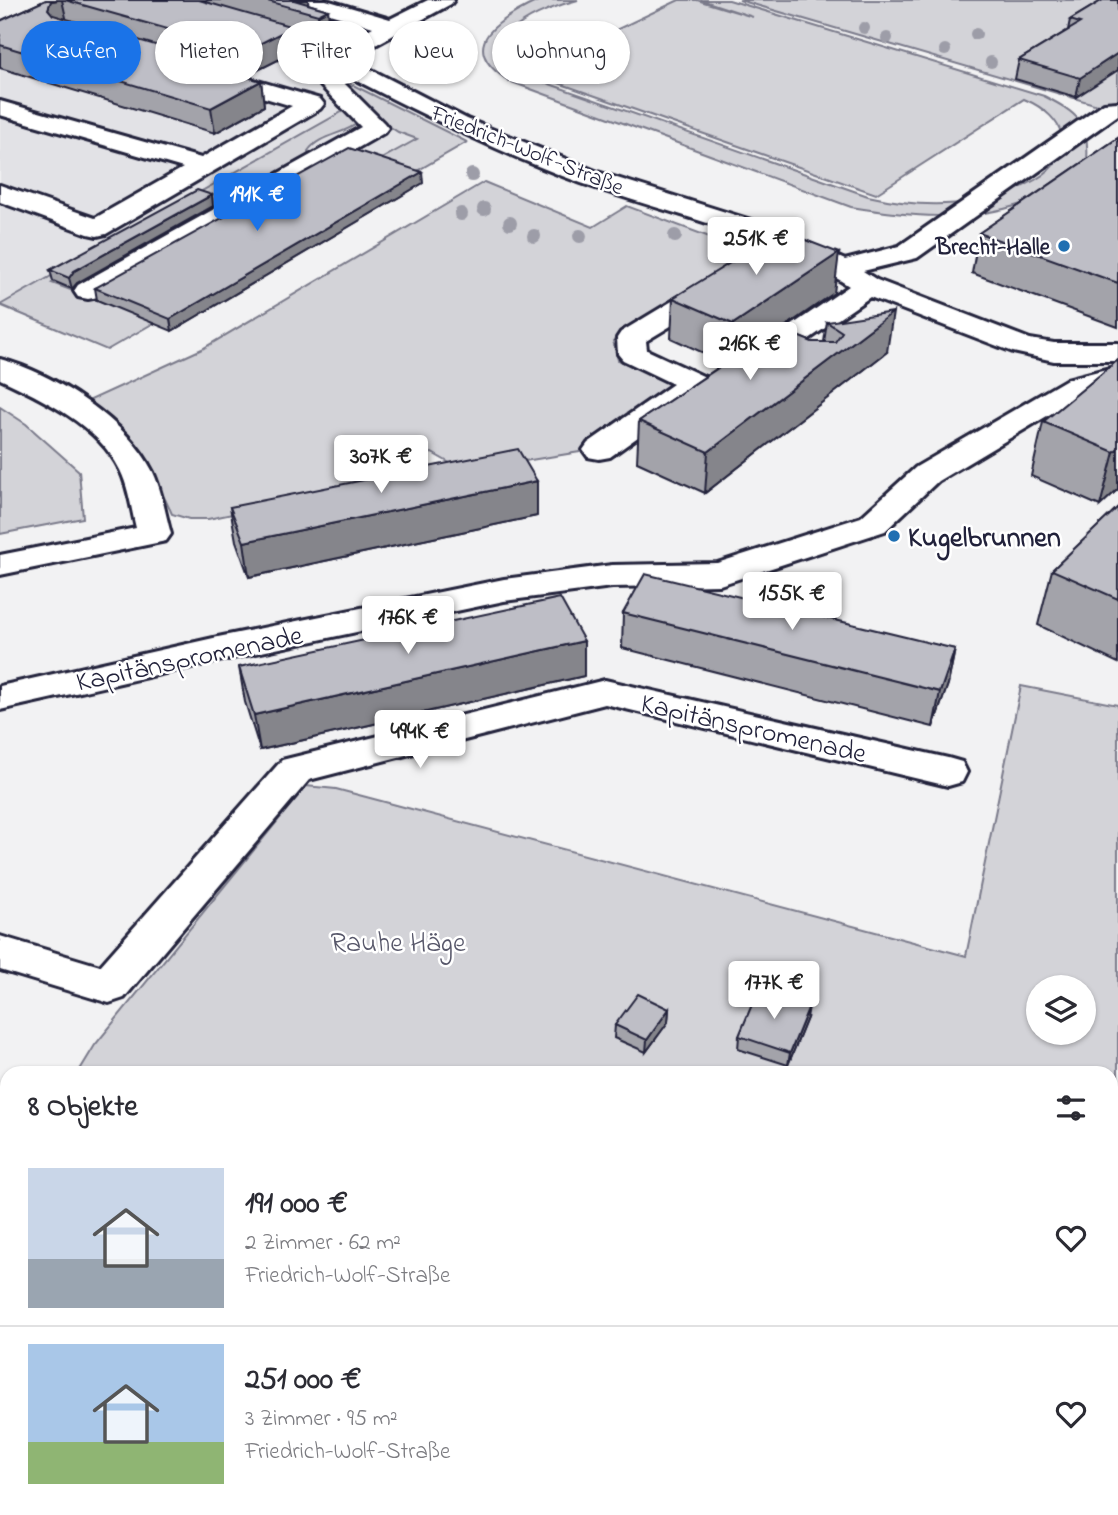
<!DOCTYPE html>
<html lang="de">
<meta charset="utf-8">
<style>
body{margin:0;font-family:"Indie Flower",sans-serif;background:#f7f7f7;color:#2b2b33;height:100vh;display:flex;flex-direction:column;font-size:26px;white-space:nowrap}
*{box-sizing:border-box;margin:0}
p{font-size:23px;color:#7c7c81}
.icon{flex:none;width:38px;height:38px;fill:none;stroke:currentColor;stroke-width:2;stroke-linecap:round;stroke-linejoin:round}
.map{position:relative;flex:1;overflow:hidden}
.details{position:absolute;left:0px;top:1066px;width:1118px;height:450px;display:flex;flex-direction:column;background:#fff;border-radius:21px 21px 0 0;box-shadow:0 2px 5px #0004}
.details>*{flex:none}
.hud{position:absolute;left:21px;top:21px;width:700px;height:63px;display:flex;gap:14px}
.tools{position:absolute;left:1026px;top:975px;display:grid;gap:14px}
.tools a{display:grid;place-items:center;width:70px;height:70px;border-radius:50%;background:#fff;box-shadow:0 2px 5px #0004;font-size:35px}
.price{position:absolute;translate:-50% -60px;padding:0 16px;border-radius:7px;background:#fff;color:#222;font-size:23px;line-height:46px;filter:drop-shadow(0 2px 4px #0008)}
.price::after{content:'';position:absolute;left:50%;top:42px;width:21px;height:16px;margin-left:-10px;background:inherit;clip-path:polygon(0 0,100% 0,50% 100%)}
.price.current{background:#1a73e8;color:#fff}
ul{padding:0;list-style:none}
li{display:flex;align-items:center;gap:21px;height:175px;padding:0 28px}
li+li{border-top:2px solid #e1e1e2}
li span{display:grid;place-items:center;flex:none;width:196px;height:140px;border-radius:0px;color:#555}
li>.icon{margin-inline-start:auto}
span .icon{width:84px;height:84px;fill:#fffc;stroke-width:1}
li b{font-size:30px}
h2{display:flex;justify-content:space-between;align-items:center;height:84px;padding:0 28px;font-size:30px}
.tag{padding:0 24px;border-radius:32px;background:#fff;box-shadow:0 2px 5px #0004;font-size:24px;line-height:63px}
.tag.current{background:#1a73e8;color:#fff}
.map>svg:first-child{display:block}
.built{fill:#e2e2e6}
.green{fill:#d3d3d8;stroke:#7a7a8a;stroke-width:2;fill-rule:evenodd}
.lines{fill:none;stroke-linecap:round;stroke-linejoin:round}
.minor-casing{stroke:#22223b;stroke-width:6}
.minor{fill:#fff;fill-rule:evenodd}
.tree{fill:#9d9da8}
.wall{fill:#a3a3aa;stroke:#22223b;stroke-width:2}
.shaded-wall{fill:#85858b;stroke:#22223b;stroke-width:2}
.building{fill:#bebec6;stroke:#22223b;stroke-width:2}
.poi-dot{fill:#1f6fb2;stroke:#fff;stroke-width:2.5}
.labels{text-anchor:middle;stroke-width:5;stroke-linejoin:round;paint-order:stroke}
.far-street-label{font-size:23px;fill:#22223b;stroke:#fff}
.far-poi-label{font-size:23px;font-weight:bold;fill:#22223b;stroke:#fff;text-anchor:end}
.poi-label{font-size:28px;font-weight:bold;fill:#22223b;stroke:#fff;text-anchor:start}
.street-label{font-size:28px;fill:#22223b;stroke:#fff}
.park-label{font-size:28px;fill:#57576a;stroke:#fff}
</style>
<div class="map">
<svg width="1118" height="1515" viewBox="0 0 1118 1515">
<rect width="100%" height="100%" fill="#f2f2f3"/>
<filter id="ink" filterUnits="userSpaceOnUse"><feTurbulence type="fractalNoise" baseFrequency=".0143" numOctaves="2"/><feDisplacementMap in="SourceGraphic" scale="14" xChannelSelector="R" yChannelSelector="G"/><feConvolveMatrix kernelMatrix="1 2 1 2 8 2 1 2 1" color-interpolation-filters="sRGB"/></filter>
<g filter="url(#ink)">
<!-- built -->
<path class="built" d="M48,0h171l121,35 -55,28 54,15 128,64 -360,208 -107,-46v-284z"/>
<!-- green -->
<g class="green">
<path d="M540,0h38c-33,8 -112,38 -54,75l344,121c34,8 71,11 106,5 21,-3 43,-10 61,-21 44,-26 32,-63 -11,-81l-148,95 -349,-122 152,-72h18l56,17 -52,-17h28l315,96c33,17 46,26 43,65 -18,12 -43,35 -63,42 -56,20 -117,13 -173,4l-342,-126c-57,-36 -8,-63 31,-81z"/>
<path d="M739,0h379v111z"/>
<path d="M307,52l8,2 6,27 38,41c-15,13 -39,12 -51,29l1,8 -92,49 -18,-7 -147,82 64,24 301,-168 -19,-7 -18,-12 -41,-42 128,64 -360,208 -107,-45 345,-195 -41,-42 -17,-5z"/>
<path d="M484,182l109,45 34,-21 128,48 -142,87 5,19 57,24 -83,66 -128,21 -32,-18 -25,3c3,14 -1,18 -13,25l-186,38h-19l-17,-5c-22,-51 -48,-73 -86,-112l116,-53z"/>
<path d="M0,407l26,17 53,47 4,47 -83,16z"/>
<path d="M1021,686l97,19v810h-1118v-315l7,-12v320h1104v-435h-1033l17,-28 211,-259 30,3 630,167zM1038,987h45v45h-45z"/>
</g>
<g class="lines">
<defs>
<g id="minor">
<path d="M143,0h33l142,40 3,5 -3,5h-16l-156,-46z"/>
<path d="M293,0h33l64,19 38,-19h26l-3,4 -96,52 9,10 103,53 131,53 169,53 78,35 54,-14 205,-143 14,-1v13l-201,143 -54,13 14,9 153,59 24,4h64v18h-64l-41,-9 -143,-55 -100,69 -10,3 -10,-3 -5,-6 5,-6 99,-68c-81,-53 -178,-71 -268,-103 -81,-30 -157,-68 -233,-107l-7,-9 -1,12 44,44 4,5 -4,5 -286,164 -10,2 -10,-2 -4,-6 4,-6 283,-158 -40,-41 -3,-5 -1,-16 18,-13 4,-7 34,-18 -77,-23z"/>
<path d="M213,68l107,31 4,5 -4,5 -214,125 -9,2 -9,-2 -88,-32v-17l95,33 88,-50 -183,-53v-14l201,57 91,-52 -87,-26 -3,-5 3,-5z"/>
<path d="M717,278l10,2 4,6 -4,6 -81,49 1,9 58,27 4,6 -4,6 -95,68 -11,2 -11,-2 -5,-7 5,-7 85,-59 -50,-24 -5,-6 -1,-16 4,-6 86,-52z"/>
<path d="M0,359c54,14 128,62 153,113 9,19 12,41 18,62l-5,7 -166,34v-20l136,-27c-5,-20 -7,-40 -16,-58 -22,-45 -77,-71 -120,-91z"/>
<path d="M1118,366v18l-29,7 -151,90 -53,50 -153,50 -12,4 -108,2 -108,14 -286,60 -218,49v-24l218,-49 286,-58 108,-14 105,-2 144,-46 55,-50 151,-88z"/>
<path d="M605,680l343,78 14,4 5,10 -5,10 -14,4 -343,-82 -296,76 -185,218 -15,5 -109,-33v-34l100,30 182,-206z"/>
</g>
</defs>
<!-- minor casing -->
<use href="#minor" class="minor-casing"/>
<!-- minor -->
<use href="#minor" class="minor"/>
</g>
<!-- trees -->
<g class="tree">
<circle cx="864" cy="28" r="6"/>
<circle cx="976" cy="34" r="6"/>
<circle cx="887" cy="38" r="6"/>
<circle cx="945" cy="50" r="6"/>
<circle cx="991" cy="62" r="6"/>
<circle cx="472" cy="175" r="7"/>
<circle cx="484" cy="209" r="7"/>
<circle cx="461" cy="214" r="7"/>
<circle cx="510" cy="223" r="7"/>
<circle cx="534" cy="236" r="7"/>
<circle cx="580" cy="236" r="7"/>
<circle cx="675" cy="236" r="7"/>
</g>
<!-- wall -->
<g class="wall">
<path d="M46,0h262v4l20,6 2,23 -10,5 -26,-7 2,20 -48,24 -28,-8v3l41,11 3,25 -49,27 -215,-65v-47z"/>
<path d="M1103,0l-27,97 -61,-18 4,-19 49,-30 2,-10z"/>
<path d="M1118,138v189l-146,-54 7,-40z"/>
<path d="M423,183l-251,148 -75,-31 -2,-12z"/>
<path d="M212,195l1,11 -136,77 -5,6 -19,-8 -3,-11z"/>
<path d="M834,293l-53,37 31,12h12l3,-20 60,30 -182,141 -68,-31 2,-41 77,-52 1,-10 -46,-21 2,-40z"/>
<path d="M1118,360v129l-18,17 -69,-30 12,-54z"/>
<path d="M230,507l307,9 -288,61 -13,-36z"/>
<path d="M1118,507v156l-80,-38 14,-55z"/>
<path d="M623,613l332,36 -7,35 -15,43 -311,-79z"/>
<path d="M239,667l345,9 -324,74 -15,-48z"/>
<path d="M669,1009l-1,13 -22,30 -32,-14 1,-13z"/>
<path d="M807,1018l-19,47 -50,-16 1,-13z"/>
<path d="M1111,1458l7,2v55l-23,-7h16z"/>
</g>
<!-- shaded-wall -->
<g class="shaded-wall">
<path d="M58,0h4l5,22 -11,3 -8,-16 3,-8z"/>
<path d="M286,0h22l1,11z"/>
<path d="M328,10l2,23 -10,5 -2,-23z"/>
<path d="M293,27l3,24 -48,24 -3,-24z"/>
<path d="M1118,53v17l-42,27 4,-19z"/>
<path d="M261,81l3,25 -49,27 -4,-25z"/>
<path d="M422,172l1,11 -251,148 -2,-12z"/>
<path d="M212,195l1,11 -136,77 -5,6 -3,-11 5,-7z"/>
<path d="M839,253l-5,40 -87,60 1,-5 -16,-6 1,-18z"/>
<path d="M893,312l-6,40 -182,141 3,-41z"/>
<path d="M1118,448v41l-18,17 14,-54z"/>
<path d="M537,481v35l-288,61 -5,-35z"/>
<path d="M584,641v35l-324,74 -6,-35z"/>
<path d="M955,649l-7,35 -15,43 7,-35z"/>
<path d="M809,1006l-2,12 -19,47 2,-12z"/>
<path d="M669,1009l-1,13 -22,30 1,-12z"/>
</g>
<!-- building -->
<g class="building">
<path d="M46,0h12l-7,1 -3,8 5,6 167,49 -8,3 49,14 -50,27 -211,-63v-24z"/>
<path d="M65,0h134l94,27 -48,24z"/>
<path d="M264,0h30l34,10 -10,5z"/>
<path d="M1103,0h15v53l-38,25 -61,-18 61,-37 -10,-3z"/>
<path d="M1118,138v145l-139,-50z"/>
<path d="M349,148l73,24 -252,147 -75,-31z"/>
<path d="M197,190l15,5 -138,76 -5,7 -19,-8z"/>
<path d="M782,231l57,22 -106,71 -60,-26z"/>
<path d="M893,312l-185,140 -69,-31 109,-73 -29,-12 59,-8 34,14h23l7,-10 -15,-10z"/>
<path d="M1118,360v88l-4,4 -71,-30z"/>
<path d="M518,449l19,32 -293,61 -14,-35z"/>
<path d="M1118,507v92l-66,-29z"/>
<path d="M645,574l310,75 -15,43 -317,-79z"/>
<path d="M560,598l24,43 -330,74 -15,-48z"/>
<path d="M758,990l51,16 -19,47 -51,-17z"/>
<path d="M638,994l31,15 -22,31 -32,-15z"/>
<path d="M1111,1458l7,2v43l-7,-2z"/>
</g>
</g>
<!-- markers -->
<g class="poi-dot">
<circle cx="1064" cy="246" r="7"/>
<circle cx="894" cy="536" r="7"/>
</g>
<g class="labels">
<!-- far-street labels -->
<g class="far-street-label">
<text transform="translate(528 149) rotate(22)" y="8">Friedrich-Wolf-Straße</text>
</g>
<!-- far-poi labels -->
<g class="far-poi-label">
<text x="1050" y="254">Brecht-Halle</text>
</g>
<!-- poi labels -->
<g class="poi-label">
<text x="908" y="546">Kugelbrunnen</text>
</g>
<!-- street labels -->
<g class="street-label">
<text transform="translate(189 657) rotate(-12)" y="10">Kapitänspromenade</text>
<text transform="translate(754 727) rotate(13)" y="10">Kapitänspromenade</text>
</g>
<!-- park labels -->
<g class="park-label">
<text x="398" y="951">Rauhe Häge</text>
</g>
</g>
</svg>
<div class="tools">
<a><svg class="icon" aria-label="layers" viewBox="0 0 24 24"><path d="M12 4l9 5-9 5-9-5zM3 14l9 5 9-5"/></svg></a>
</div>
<b class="price current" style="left:257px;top:233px">191K €</b>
<b class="price" style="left:756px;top:277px">251K €</b>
<b class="price" style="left:750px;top:382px">216K €</b>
<b class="price" style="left:381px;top:495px">307K €</b>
<b class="price" style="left:792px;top:632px">155K €</b>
<b class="price" style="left:408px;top:656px">176K €</b>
<b class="price" style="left:420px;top:770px">494K €</b>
<b class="price" style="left:774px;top:1021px">177K €</b>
<div class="hud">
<a class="tag current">Kaufen</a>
<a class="tag">Mieten</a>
<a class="tag">Filter</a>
<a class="tag">Neu</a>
<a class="tag">Wohnung</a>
</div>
<section class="details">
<h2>8 Objekte<svg class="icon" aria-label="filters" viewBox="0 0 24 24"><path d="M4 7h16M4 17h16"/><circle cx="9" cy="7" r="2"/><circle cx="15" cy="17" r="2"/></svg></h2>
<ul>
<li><span style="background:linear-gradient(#c9d6e8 65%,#9aa5b1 0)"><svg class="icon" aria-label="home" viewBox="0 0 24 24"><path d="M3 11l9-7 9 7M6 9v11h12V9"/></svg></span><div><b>191 000 €</b><p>2 Zimmer · 62 m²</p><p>Friedrich-Wolf-Straße</p></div><svg class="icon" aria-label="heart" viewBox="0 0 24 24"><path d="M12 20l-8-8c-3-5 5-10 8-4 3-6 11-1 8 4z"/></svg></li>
<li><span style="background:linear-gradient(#a9c7e8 70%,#8fb573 0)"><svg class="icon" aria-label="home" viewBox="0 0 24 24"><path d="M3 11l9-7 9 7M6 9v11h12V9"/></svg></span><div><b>251 000 €</b><p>3 Zimmer · 95 m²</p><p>Friedrich-Wolf-Straße</p></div><svg class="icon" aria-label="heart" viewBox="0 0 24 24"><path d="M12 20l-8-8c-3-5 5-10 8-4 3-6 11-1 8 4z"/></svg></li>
</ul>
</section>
</div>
